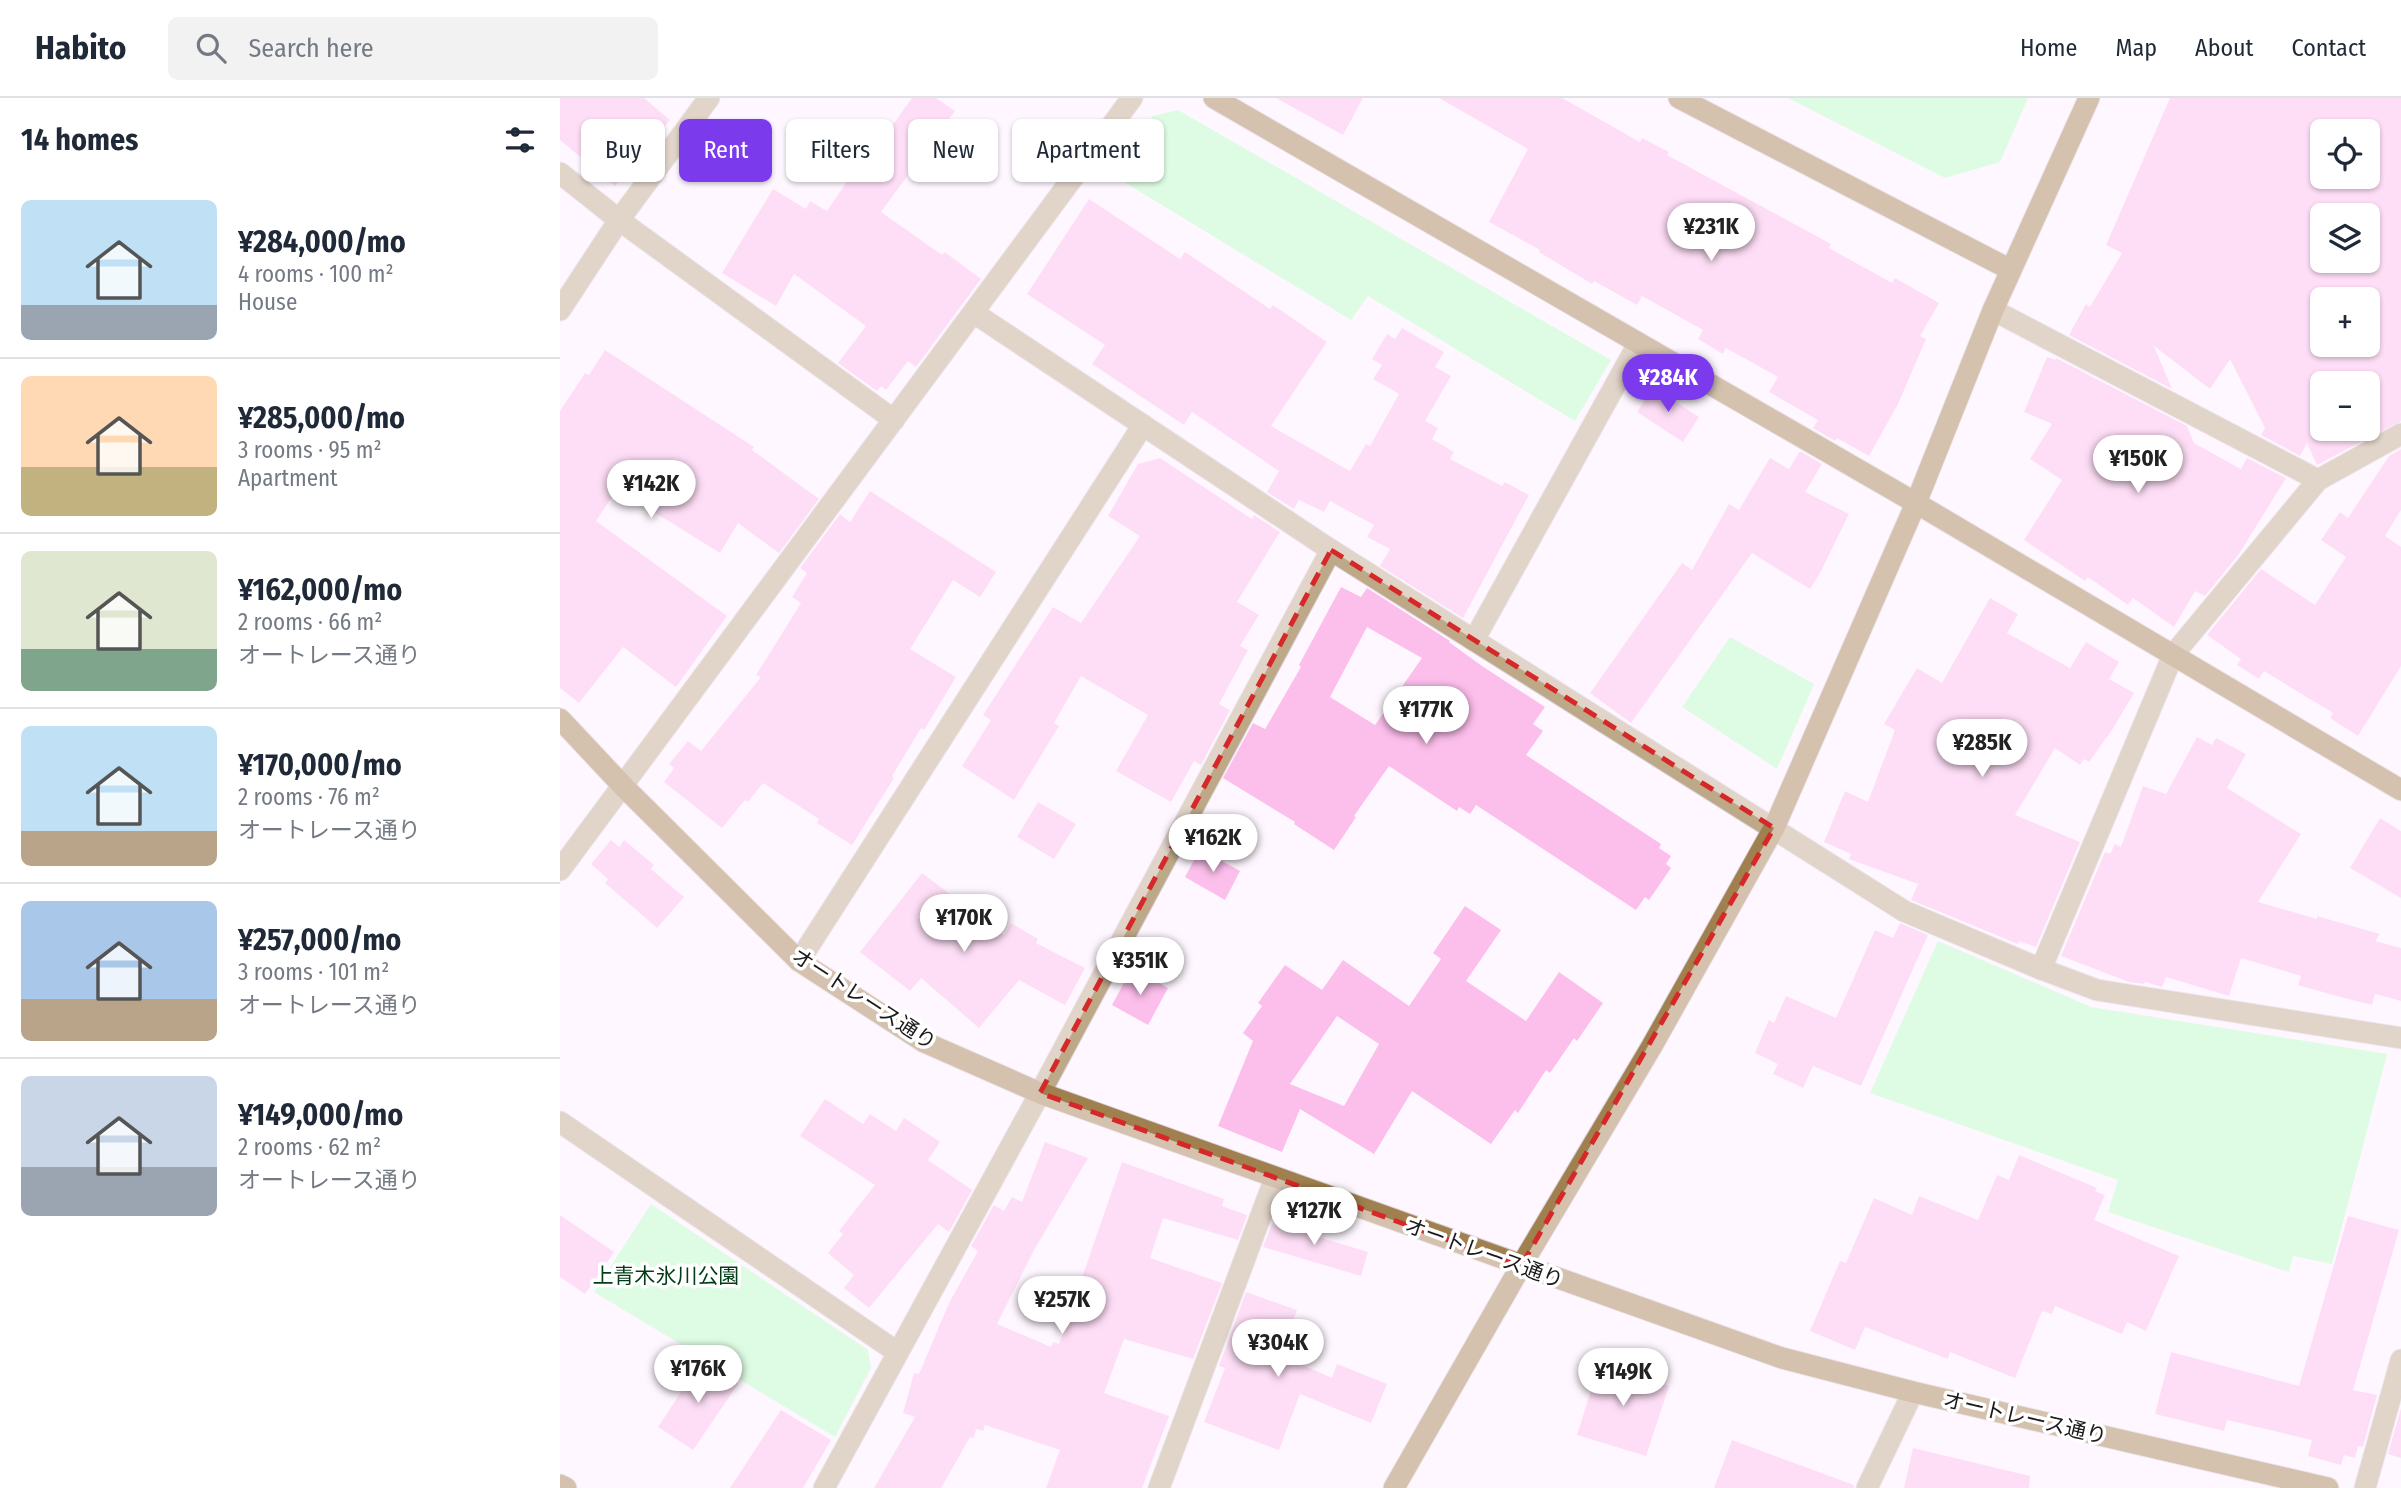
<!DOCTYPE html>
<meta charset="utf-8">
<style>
body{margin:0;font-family:"Fira Sans Condensed","Noto Sans JP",sans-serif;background:#f2f2f3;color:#1f2937;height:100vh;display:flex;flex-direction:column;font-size:26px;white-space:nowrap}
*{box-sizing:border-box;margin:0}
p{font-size:23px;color:#747a83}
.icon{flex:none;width:38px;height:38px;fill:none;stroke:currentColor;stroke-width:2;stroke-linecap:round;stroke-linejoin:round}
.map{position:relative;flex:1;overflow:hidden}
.sheet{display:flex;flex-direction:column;background:#fff;width:560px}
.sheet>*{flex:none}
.hud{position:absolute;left:21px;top:21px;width:665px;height:63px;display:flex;gap:14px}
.fabs{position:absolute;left:1750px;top:21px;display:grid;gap:14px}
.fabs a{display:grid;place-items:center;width:70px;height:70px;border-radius:10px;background:#fff;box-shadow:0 2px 5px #0004;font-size:35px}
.price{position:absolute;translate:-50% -60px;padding:0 16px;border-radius:24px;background:#fff;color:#222;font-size:23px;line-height:46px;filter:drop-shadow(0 2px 4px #0008)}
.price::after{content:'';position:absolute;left:50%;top:42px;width:21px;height:16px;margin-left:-10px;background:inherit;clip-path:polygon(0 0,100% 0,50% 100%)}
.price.active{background:#7c3aed;color:#fff}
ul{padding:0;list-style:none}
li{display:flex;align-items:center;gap:21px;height:175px;padding:0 21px}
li+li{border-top:2px solid #e0e1e3}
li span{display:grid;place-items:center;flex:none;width:196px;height:140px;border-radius:10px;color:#555}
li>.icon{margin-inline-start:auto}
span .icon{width:84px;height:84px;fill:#fffc;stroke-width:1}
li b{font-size:30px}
h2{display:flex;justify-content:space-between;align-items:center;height:84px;padding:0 21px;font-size:30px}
.pill{padding:0 24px;border-radius:10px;background:#fff;box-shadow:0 2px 5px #0004;font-size:24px;line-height:63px}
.pill.active{background:#7c3aed;color:#fff}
header{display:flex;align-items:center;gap:42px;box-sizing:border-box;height:98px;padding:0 35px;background:#fff;border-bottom:2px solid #e0e1e3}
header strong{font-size:33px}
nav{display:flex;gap:38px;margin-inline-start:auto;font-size:24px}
.search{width:490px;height:63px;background:#f2f2f3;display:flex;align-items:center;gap:18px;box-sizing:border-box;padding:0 24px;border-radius:10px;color:#747a83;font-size:26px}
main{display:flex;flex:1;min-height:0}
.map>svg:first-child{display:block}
.green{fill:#b6ffc2}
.building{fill:#fcbeeb;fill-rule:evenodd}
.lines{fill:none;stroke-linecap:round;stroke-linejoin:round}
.street-casing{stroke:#dbd3db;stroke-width:23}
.secondary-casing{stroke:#dbd3db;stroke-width:23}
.street{stroke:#bda887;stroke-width:21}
.secondary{stroke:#9f804e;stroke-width:21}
.marked{fill:none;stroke:#d62828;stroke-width:5;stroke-dasharray:14 9;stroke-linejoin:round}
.labels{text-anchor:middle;stroke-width:7;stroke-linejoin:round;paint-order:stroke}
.street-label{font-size:21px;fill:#1b191b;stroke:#fff}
.park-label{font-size:21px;fill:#013d17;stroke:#fff}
</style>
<header>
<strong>Habito</strong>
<div class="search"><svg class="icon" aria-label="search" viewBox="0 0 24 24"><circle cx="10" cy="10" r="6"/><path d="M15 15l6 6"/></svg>Search here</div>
<nav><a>Home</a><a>Map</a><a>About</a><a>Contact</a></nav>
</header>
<main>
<section class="sheet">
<h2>14 homes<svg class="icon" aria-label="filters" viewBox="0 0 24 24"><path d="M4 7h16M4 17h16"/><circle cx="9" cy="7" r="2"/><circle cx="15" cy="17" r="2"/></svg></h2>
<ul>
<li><span style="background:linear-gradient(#bfe0f5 75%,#9aa5b1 0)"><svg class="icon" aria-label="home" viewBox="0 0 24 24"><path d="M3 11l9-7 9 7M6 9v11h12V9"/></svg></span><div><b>¥284,000/mo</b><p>4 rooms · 100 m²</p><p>House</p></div></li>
<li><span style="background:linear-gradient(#ffd9b3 65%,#c2b280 0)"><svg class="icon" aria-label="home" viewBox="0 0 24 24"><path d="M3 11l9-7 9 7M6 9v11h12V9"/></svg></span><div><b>¥285,000/mo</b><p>3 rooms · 95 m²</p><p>Apartment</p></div></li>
<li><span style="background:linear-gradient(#dfe7d0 70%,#7fa58c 0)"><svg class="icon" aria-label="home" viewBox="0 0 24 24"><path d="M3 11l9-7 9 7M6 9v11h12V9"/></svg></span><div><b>¥162,000/mo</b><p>2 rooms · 66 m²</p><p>オートレース通り</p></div></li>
<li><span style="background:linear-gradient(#bfe0f5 75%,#b9a48a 0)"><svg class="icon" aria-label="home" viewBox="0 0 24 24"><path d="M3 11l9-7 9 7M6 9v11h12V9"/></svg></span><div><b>¥170,000/mo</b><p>2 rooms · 76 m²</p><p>オートレース通り</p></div></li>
<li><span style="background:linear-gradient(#a9c7e8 70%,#b9a48a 0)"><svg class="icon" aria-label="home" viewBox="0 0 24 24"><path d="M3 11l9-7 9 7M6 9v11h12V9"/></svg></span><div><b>¥257,000/mo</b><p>3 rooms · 101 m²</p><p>オートレース通り</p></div></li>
<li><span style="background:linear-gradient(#c9d6e8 65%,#9aa5b1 0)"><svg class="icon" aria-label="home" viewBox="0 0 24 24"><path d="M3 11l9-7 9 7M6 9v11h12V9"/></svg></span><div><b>¥149,000/mo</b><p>2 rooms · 62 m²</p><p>オートレース通り</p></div></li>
</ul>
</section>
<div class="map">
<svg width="1841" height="1390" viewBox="0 0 1841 1390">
<rect width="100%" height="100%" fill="#fff7ff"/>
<!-- green -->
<g class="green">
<path d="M1228,0h240l-28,64 -55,16z"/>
<path d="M618,12l433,250 -36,61 -207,-125 -17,24 -245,-149 47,-55z"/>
<path d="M1170,539l84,47 -37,85 -95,-62z"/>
<path d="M1378,843l153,66 296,47 -55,210 -39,-8 -4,16 -181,-60 10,-32 -248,-87z"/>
<path d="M91,1106l217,146 3,18 -36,69 -241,-145z"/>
</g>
<!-- building -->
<g class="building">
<path d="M0,0h84l26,22 -55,66 -55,-46z"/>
<path d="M352,0h24l19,13 -74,101 61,43 3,-3 36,27 -65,88 -8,-6 -22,29 -5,-4 -4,5 -39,-28 28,-37 -72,-52 -18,32 -54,-33 51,-84 33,20 4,-8 17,10 40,-59 4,3z"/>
<path d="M716,0h87l-20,37z"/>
<path d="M879,0h123l78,44 2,-4 27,14 -2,3 164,89 -2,4 63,35 3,-5 44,25 -19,33 6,3 -28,65 -29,52 -32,-18 -2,3 -22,-13 5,-8 -49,-28 9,-15 -52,-29 -3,6 -25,-15 5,-9 -61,-34 -5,9 -43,-24 -2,3 -53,-32 1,-2 -51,-28 39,-73z"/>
<path d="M1610,0h231v323l-84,44 -10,-22 -7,13 -39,-21 4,-7 -35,-69 -20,30 -56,-43 18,43 -103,-54 17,-31 4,3 32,-54 -16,-8zM1762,33h46v46h-46zM1762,117h46v46h-46zM1762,201h46v46h-46zM1762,285h46v46h-46z"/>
<path d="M529,101l91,60 5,-7 85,57 3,-4 54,37 -56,84 79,45 16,-27 4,2 29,-52 -26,-15 9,-14 -10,-6 15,-25 8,5 7,-11 42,24 -9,15 16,9 -26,45 13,7 -6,11 22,13 -4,7 52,27 3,-4 24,13 -66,123 -83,-52 10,-17 -23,-12 7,-12 -44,-24 -6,11 -25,-12 -5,9 -27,-17 12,-21 -87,-59 -8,13 -92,-61 13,-19 -78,-51z"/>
<path d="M45,252l149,97 -2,3 67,49 -40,54 -41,-30 -18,30 -103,-64 -21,32 131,95 -51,71 -53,-40 -44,56 -19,-15v-277l25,-38 4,2z"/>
<path d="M1487,259l8,3 1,-2 131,68 7,17 47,26 6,-11 39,20 -47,76 -34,42 -10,-5 -21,36 -41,-29 -5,7 -40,-28 -3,4 -61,-41 38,-60 -32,-21 22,-35 -28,-12z"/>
<path d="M1093,289l46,30 -16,25 -46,-30z"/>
<path d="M1841,351v61l-16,26 16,11v119l-43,70 -28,-18 3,-5 -69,-42 -5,8 -22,-14 4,-6 -34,-24 54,-66 54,36 31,-48 -25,-17 19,-28 8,6 41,-62z"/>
<path d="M1240,353l22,13 -17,28 44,22 -29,59 -10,16 -58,-36 -121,170 -41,-30 92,-130 10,7 37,-66 10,6 31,-52 19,11z"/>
<path d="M600,360l92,61 2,-4 26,17 -43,70 22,13 -19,31 8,4 -29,54 11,6 -29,55 -7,-4 -23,41 -55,-31 32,-56 -67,-39 -27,47 5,3 -45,74 -52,-34 29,-46 -8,-5 70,-108 28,16 59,-87 -32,-20 30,-52z"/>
<path d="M310,393l126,81 -16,25 -27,-17 -43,69 46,28 -32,53 -3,-2 -29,48 2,2 -42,67 -35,-22 2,-4 -56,-36 -15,19 -3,-2 -23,28 -58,-46 10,-14 -5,-4 19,-23 13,10 60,-74 -5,-2 45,-72 -9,-6 15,-24 -7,-5 40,-54 10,8z"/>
<path d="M781,489l20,10 6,-9 83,53 -1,1 33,24 63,41 -12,17 10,7 -17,24 135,89 -2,4 12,8 -5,8 5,4 -22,32 -4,-3 -9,13 -160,-105 -6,9 -11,-7 -2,4 -68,-45 -35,50 2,1 -22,33 -40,-26 1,-2 -72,-44 30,-55 12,6 36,-62 -2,-2zM807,529l55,31 -47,67 -45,-28z"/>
<path d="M1430,500l28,16 -11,19 63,35 16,-26 33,20 -10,17 25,14 -22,37 -23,32 -5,-3 -4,6 -25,-17 -40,67 65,27 -44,105 -17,-6 -1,3 -107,-44 7,-16 -69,-25 2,-5 -27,-12 21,-51 23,11 27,-72 -11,-6 33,-56 25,15z"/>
<path d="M1637,639l15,8 4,-7 30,16 -19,34 74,46 -43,68 59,17v-3l63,18 -5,7 26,7v53l-26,-7 -3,11 -32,-8 -42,-12 3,-9 -60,-18 -12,38 -63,-19 -4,10 -17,-5 -1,2 -15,-2 -68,-26 44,-104 5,2 5,-10 6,3 22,-61 23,8z"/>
<path d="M478,704l38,22 -22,35 -37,-22z"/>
<path d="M1820,720l21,13v67l-51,-30z"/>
<path d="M51,742l8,7 5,-7 30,25 -3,4 33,28 -27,31 -52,-45 3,-4 -17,-15z"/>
<path d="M640,751l40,22 -15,29 -40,-23z"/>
<path d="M362,775l82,62 7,-12 27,16 -2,4 49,25 -20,37 -46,-25 -40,48 -58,-50 -11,13 -50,-39z"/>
<path d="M905,808l36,24 -35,51 60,40 33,-49 44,31 -26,38 -3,-3 -24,35 -4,-3 -28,43 -3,-3 -24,34 -79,-53 -38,63 -74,-45 -18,43 -64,-26 35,-85 -10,-8 19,-27 -4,-3 27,-38 37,25 21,-30 66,46 32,-47 -8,-6zM777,918l42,28 -35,62 -54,-22z"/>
<path d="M1340,825l28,12 -67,151 -48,-20 -10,22 -30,-14 5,-10 -23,-11 14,-33 5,3 12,-27 50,22 39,-88 18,8z"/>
<path d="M572,870l36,20 -20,37 -36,-20z"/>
<path d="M265,1001l38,25 7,-10 26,17 8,-13 36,24 -12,18 44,30 -23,42 -11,-8 -69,84 -25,-20 10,-13 -26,-22 15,-19 -4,-3 36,-46 -75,-49z"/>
<path d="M485,1044l43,16 -55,94 -36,72 54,23 2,-5 6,2 63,-182 102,37 -2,7 25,9 -9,25 -75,-22 -13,40 72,25 -29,76 -69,-20 -20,54 65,23 -27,72h-96l14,-38 -75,-25 -2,6 -7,-2 -2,9 -4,-1 -29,51h-67l41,-71 -12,-4 11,-40 5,1 30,-71 29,-52 -7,-5 23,-41 10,6 8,-14 10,5z"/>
<path d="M1459,1057l78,33 -2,3 10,4 -11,25 85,36 -33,75 -19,-9 -5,12 -67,-28 -3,8 -10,-3 -27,67 -65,-26 -2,7 -83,-32 -10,23 -45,-19 30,-70 6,2 28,-65 38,17 7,-19 59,24 19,-45 12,5z"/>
<path d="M0,1117l54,37 -29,42 -25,-17z"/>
<path d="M1788,1118l51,14 -46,160 24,5 -14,52 -5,-1 -3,12 -11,-3 -3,10 -33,-9 4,-16 -85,-20 -3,11 -69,-17 16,-62 128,34z"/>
<path d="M726,1120l35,11 -3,8 50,15 -7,24 -98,-29 9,-23 4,2 1,-4 7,3z"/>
<path d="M686,1194l51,18 -17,45 52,23 5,-14 50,20 -16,39 -71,-29 -21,56 -75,-28 21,-54 -6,-2z"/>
<path d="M1059,1261l26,8 -3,11 27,8 -23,70 -69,-21 17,-54 5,1 7,-22 11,4z"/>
<path d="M142,1262l36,24 -45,66 -35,-23z"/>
<path d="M1841,1310v50l-13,-4z"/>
<path d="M221,1312l50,30 -28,48h-73z"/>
<path d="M1172,1342l122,45v3h-140z"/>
<path d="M1353,1350l117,28 -1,12h-125z"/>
</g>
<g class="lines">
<defs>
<g id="street">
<path d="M0,75l59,47 275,200"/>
<path d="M0,212l59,-90 90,-122"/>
<path d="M1433,212l325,170"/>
<path d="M414,215l357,237 573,361 137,58 56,21 304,48"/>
<path d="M914,542l164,-296"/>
<path d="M0,772l572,-772"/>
<path d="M239,863l344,-536"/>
<path d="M1481,871l132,-314 145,-175 83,-46"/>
<path d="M0,1024l337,230"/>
<path d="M264,1390l216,-395 291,-543"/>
<path d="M599,1390l116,-310"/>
<path d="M1307,1390l46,-96"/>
<path d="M1805,1390l36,-128"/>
</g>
<g id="secondary">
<path d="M654,0l702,405 485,287"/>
<path d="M1119,0l332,172"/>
<path d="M0,621l63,67 176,175 125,81 116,51 742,265 131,34 415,96"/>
<path d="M0,1387l6,3"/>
<path d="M834,1390l127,-222 131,-220 122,-218 142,-325 77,-193 96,-212"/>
</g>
</defs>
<!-- street casing -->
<use href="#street" class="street-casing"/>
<!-- secondary casing -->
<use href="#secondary" class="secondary-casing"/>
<!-- street -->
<use href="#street" class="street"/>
<!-- secondary -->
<use href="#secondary" class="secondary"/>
</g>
<!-- marked area -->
<path d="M0 0H1841V1390H0ZM771,452l443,278 -253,438 -481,-173z" fill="#fff7ff" fill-opacity=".55" fill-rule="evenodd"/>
<path class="marked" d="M771,452l443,278 -253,438 -481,-173z"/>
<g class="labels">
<!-- street labels -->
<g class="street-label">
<text transform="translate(304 901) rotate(33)" y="7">オートレース通り</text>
<text transform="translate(924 1155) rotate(20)" y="7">オートレース通り</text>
<text transform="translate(1465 1320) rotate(13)" y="7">オートレース通り</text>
</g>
<!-- park labels -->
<g class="park-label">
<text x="106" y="1185">上青木氷川公園</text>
</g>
</g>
</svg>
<div class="fabs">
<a><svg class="icon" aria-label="locate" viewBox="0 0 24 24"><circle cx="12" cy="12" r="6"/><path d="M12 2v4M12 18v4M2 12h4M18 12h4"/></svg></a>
<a><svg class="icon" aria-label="layers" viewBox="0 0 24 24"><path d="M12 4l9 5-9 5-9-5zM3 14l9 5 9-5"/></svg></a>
<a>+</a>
<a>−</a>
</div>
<b class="price" style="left:1151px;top:165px">¥231K</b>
<b class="price active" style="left:1108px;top:316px">¥284K</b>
<b class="price" style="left:1578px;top:397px">¥150K</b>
<b class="price" style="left:91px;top:422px">¥142K</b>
<b class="price" style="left:866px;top:648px">¥177K</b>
<b class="price" style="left:1422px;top:681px">¥285K</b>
<b class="price" style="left:653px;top:776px">¥162K</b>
<b class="price" style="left:404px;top:856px">¥170K</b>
<b class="price" style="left:580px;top:899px">¥351K</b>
<b class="price" style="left:754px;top:1149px">¥127K</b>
<b class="price" style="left:502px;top:1238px">¥257K</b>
<b class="price" style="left:718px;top:1281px">¥304K</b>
<b class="price" style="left:138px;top:1307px">¥176K</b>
<b class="price" style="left:1063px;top:1310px">¥149K</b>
<div class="hud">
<a class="pill">Buy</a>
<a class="pill active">Rent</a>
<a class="pill">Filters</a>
<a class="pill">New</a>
<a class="pill">Apartment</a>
</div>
</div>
</main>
